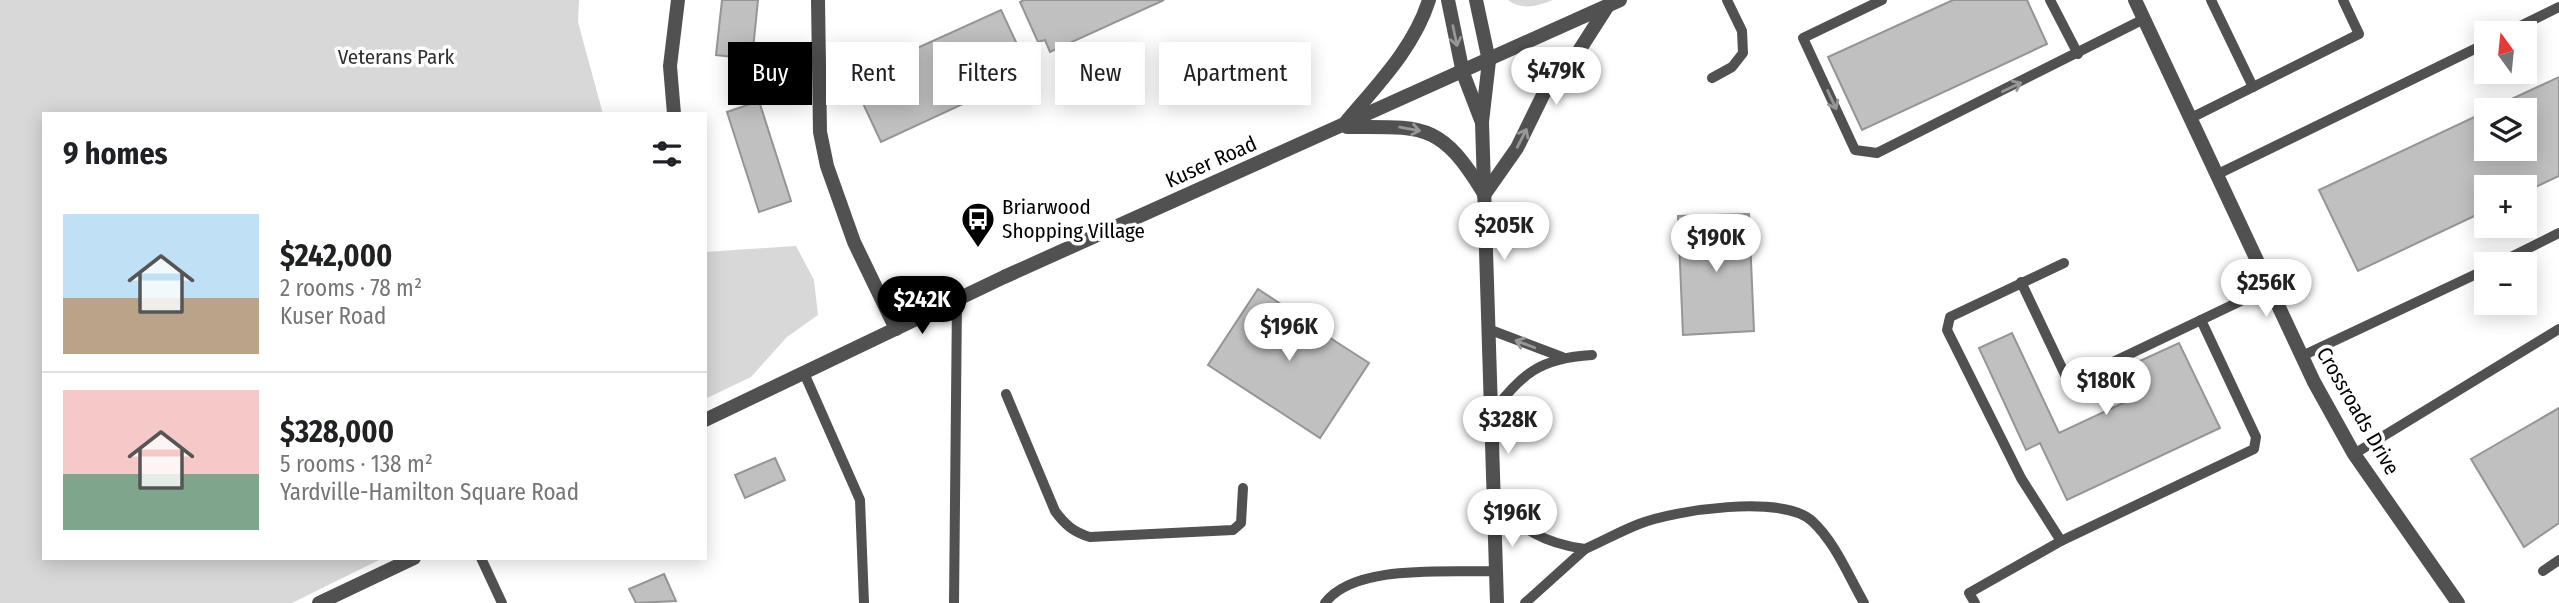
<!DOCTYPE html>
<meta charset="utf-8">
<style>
body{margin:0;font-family:"Fira Sans Condensed",sans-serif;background:#f2f2f2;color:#202124;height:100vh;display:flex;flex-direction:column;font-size:26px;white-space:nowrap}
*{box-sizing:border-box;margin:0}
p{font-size:23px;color:#757577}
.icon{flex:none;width:38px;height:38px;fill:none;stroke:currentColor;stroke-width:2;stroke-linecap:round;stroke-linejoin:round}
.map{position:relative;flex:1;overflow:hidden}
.details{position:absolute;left:42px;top:112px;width:665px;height:448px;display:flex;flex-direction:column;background:#fff;border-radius:0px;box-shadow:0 4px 18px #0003}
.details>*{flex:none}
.top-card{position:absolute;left:728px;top:42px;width:665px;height:63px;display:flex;gap:14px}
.needle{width:46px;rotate:345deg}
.tools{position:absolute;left:2474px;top:21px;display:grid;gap:14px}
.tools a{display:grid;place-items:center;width:63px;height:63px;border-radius:0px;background:#fff;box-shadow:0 4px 18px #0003;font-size:35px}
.price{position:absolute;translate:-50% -60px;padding:0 16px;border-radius:24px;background:#fff;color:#222;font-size:23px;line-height:46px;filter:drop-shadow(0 2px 4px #0008)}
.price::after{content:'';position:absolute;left:50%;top:42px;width:21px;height:16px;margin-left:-10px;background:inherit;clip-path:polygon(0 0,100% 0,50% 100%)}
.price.on{background:#000;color:#fff}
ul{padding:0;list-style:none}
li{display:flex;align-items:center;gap:21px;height:175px;padding:0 21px}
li+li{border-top:2px solid #e0e0e0}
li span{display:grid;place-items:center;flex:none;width:196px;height:140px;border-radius:0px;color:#555}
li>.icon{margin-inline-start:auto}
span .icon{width:84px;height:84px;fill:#fffc;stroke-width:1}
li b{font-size:30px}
h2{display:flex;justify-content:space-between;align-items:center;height:84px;padding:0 21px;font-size:30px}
.chip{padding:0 24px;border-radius:0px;background:#fff;box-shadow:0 4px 18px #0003;font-size:24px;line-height:63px}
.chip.on{background:#000;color:#fff}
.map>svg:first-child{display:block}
.green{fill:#d8d8d8}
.building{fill:#c0c0c0;stroke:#959595;stroke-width:2}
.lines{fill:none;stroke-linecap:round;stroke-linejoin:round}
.service{stroke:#515151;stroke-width:10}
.minor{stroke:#515151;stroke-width:14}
.tertiary{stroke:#515151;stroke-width:14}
.oneway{stroke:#979797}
.labels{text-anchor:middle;stroke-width:7;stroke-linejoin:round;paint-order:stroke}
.park-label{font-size:21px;fill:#2f2f2f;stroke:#fff}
.street-label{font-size:21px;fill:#000;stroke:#fff}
.poi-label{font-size:21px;fill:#000;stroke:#fff;text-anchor:start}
</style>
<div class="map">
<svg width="2559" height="603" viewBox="0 0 2559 603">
<rect width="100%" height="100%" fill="#fff"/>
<!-- green -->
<g class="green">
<path d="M0,0h579l-1,22 25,92h-559v444h339l-91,45h-292z"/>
<path d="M1508,0h45c-15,6 -31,11 -45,0z"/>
<path d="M796,246l18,34 4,35 -31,22 -36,40 -46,22v-147z"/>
</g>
<!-- building -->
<g class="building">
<path d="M722,0h36l-6,59 -36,-4z"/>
<path d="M1024,0h140l-114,52 -5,-12 -7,2 -18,-40z"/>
<path d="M1953,0h74l20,44 -185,86 -34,-73z"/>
<path d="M1001,10l21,45 -9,4 8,18 -140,65 -30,-64z"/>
<path d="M2559,77v99l-34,16v-5h-38v23l-129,61 -39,-81 168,-79v38h38v-39h-37z"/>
<path d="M759,101l32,100 -32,11 -32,-100z"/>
<path d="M1749,214l5,117 -71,4 -5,-119z"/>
<path d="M1258,289l44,29 6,-9 22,15 -6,10 45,29 -49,75 -112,-73z"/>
<path d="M2012,333l47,100 75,-35 -14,-28 59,-27 41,85 -153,72 -27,-57 -14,7 -47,-102z"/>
<path d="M2559,408v115l-35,24 -53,-88z"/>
<path d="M775,458l10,22 -40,18 -10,-23z"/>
<path d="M664,574l12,27 -40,2 -7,-14z"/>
</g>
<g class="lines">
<!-- service -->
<g class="service">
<path d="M1882,0l-79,38 52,112 22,3 267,-134"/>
<path d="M2050,0l28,54"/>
<path d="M2211,0l42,87"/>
<path d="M2506,33l53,-26"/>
<path d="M1712,78l20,-11 11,-14 -1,-22 -15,-31"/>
<path d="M2191,118l168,-84 -16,-34"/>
<path d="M2218,174l269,-131"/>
<path d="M2064,263l-114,54 -3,13 74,148 40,63 193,-92 2,-12 -55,-117 69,-33"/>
<path d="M2497,264l62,-31"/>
<path d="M2021,282l48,101 132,-63"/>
<path d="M1488,329l74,28"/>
<path d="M2302,356l185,-87"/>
<path d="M804,373l56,127 4,103"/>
<path d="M1006,394l49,117c10,14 19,21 35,26l143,-7 8,-7 2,-35"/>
<path d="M1491,414c31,-40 48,-56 101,-59"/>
<path d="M2354,454l205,-125"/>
<path d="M1493,498c29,32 50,45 92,51l-60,54"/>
<path d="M1585,549c18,-8 36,-18 54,-25 35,-14 144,-30 173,-3 23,21 37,56 52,82"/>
<path d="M481,558l21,45"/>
<path d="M2543,571l16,-11"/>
<path d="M954,603l3,-303"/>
<path d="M1325,603c30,-40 124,-30 170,-32"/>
<path d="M1975,603l-6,-10 92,-52"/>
</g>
<!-- minor -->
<g class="minor">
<path d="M818,0l2,132 7,34 27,76 42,87"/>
<path d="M2135,0l179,382 40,72 104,149"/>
<path d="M674,114l-4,-48 8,-66"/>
</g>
<!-- tertiary -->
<g class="tertiary">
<path d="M1448,0l15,73 18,47"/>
<path d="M1476,0l13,61 -7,61 15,481"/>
<path d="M1346,122c31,-37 68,-74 83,-122"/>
<path d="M1347,127c77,0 93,-5 136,65"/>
<path d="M1484,195l33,-47 27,-55 31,-36 32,-50"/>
<path d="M705,420l299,-143 616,-277"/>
<path d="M319,603l95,-45"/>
</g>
</g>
<!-- one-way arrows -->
<defs><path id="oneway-shaft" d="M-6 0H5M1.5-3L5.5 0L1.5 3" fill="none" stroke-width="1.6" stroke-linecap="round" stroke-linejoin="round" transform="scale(1.75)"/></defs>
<g class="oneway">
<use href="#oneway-shaft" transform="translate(1455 36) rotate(78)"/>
<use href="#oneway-shaft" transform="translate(2012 87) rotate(-26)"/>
<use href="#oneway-shaft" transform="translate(1832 100) rotate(65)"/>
<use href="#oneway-shaft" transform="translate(1410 129) rotate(10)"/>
<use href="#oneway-shaft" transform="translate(1522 138) rotate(-63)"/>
<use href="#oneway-shaft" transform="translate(1525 344) rotate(-159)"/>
</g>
<!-- icons -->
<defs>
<symbol id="bus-pin" viewBox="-11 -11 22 30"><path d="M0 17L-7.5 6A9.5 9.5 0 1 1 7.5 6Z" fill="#000" stroke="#fff"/><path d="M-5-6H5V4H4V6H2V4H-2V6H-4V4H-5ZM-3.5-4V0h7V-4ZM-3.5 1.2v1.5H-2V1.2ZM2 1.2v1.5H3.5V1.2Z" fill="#fff"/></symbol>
</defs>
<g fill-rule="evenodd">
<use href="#bus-pin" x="959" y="200" width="38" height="52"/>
</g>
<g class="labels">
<!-- park labels -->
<g class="park-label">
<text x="396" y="64">Veterans Park</text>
</g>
<!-- street labels -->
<g class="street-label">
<text transform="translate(1211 162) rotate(-24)" y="7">Kuser Road</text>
<text transform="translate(2358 411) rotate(60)" y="7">Crossroads Drive</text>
</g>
<!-- poi labels -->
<g class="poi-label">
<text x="1002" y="214">Briarwood<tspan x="1002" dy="24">Shopping Village</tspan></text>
</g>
</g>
</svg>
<div class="tools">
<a><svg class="needle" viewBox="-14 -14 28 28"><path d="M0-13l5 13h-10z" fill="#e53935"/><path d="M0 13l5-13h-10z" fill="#757577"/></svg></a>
<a><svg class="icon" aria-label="layers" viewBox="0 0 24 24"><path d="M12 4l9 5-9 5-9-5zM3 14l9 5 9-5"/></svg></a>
<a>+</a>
<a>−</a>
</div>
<b class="price" style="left:1556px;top:107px">$479K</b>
<b class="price" style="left:1504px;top:262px">$205K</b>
<b class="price" style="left:1716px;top:274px">$190K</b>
<b class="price" style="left:2266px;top:319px">$256K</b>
<b class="price on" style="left:922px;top:336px">$242K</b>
<b class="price" style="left:1289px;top:363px">$196K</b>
<b class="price" style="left:2106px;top:417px">$180K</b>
<b class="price" style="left:1508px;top:456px">$328K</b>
<b class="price" style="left:1512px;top:549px">$196K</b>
<div class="top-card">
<a class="chip on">Buy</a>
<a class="chip">Rent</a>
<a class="chip">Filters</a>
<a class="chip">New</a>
<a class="chip">Apartment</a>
</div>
<section class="details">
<h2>9 homes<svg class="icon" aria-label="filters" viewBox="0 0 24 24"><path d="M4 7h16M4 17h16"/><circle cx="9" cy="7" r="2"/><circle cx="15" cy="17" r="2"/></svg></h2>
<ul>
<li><span style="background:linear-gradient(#bfe0f5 60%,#b9a48a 0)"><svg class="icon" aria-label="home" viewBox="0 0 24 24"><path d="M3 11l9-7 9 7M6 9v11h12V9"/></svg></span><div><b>$242,000</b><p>2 rooms · 78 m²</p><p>Kuser Road</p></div></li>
<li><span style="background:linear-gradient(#f6c9c9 60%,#7fa58c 0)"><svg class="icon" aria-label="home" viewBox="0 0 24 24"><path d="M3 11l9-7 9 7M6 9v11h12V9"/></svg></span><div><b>$328,000</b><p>5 rooms · 138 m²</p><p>Yardville-Hamilton Square Road</p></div></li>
</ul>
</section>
</div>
